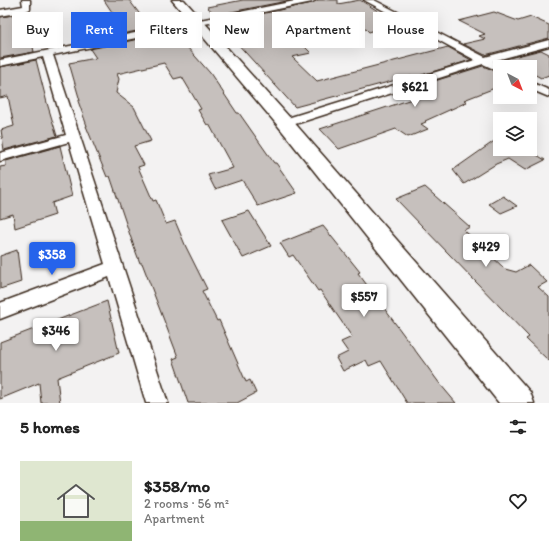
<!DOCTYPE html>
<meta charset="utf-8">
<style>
body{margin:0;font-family:Itim,sans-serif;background:#f2f2f2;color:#222;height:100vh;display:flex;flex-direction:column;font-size:15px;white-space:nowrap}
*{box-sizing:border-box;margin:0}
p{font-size:13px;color:#767676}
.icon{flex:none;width:22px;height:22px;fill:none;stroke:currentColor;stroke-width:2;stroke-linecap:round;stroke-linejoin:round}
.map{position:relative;height:403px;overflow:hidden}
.sheet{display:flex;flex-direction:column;background:#fff;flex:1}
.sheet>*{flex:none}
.top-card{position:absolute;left:12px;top:12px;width:525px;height:36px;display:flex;gap:8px}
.needle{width:26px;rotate:138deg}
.buttons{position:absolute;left:493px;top:60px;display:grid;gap:8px}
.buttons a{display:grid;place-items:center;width:44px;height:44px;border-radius:0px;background:#fff;box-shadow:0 4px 16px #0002;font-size:20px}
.price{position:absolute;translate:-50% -34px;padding:0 9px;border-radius:4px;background:#fff;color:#222;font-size:13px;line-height:26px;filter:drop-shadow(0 1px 2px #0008)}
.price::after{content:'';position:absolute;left:50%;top:24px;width:12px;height:9px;margin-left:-6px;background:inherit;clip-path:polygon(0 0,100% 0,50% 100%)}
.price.active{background:#2563eb;color:#fff}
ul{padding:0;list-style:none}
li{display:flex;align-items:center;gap:12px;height:100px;padding:0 20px}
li+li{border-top:1px solid #e0e0e0}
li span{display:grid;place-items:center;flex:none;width:112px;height:80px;border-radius:0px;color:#555}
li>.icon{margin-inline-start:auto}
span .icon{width:48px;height:48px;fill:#fffc;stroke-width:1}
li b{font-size:17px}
h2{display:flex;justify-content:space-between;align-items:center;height:48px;padding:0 20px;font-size:17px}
.tag{padding:0 14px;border-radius:0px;background:#fff;box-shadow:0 4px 16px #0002;font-size:14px;line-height:36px}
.tag.active{background:#2563eb;color:#fff}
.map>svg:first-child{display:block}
.building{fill:#c6c0bd;stroke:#3b2a1e}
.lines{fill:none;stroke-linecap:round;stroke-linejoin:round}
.street-casing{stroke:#3b2a1e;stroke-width:3}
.secondary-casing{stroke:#3b2a1e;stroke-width:3}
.street{fill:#fff;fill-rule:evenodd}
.secondary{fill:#fff;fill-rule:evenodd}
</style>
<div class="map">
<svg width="549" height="403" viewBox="0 0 549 403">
<rect width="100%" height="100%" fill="#f3f2f2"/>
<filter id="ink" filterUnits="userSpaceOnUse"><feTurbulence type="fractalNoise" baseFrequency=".025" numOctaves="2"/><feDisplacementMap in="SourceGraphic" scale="8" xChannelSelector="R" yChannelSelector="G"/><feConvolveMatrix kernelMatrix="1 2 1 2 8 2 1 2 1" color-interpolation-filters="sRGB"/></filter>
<g filter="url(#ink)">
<!-- building -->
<g class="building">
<path d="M104,0h25l13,17 19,-3 7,11 -83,16 -8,-12 41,-8z"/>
<path d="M243,0h49l-76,15 -9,-8z"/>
<path d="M317,0h21v4l22,-4 52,32 -26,6 -11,-8 -6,2 -3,-3 -64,15 9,9 -19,4 25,24 131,-34 23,13 -59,18 -1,-2 -116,31 -70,-77 4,-2 -6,-6 89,-19z"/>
<path d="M494,12l24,9 13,-4 18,8v13l-64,17 -22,-11 22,-5 -6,-3 6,-2 -26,-13z"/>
<path d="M20,14l4,24 7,-1 3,15 -34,6v-41z"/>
<path d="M173,32l5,8 2,-1 30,34 27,40h2l35,50h2l21,30 -39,13 -16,-26 -27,9 -7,-14 25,-7 -24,-44 -2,1 -9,-15 3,-1 -19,-32 -8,2 -10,-16 -47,11 2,5 -3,14 18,14 17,34 -17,5 10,19 -6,2 15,34 3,-1 10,24 9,-3 11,26 21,42 -5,2 15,30 2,-1 27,62 4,-2 6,13 -19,10h-49l-15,-44 5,-2 -36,-94h-2l-6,-16 -24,-71 -3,1 -21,-51h1l-9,-25h2l-11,-38 27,-5 -6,-9z"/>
<path d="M541,50l8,4v21l-8,3 -11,-6v-5h-25l-8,-6z"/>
<path d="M36,60l11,43 10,33 -53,14 -3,-20 13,-4 -6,-30 -8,2v-31z"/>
<path d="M483,66l17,7v13l-36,14 3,2 -42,19 1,1 -5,2 7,5 -20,8 -12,-8 -57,20 -19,-20 98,-32 -3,-10z"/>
<path d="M500,137v12h30l-1,1 16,10 -20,10 -17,-11 -12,5 -32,20 -11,-14z"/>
<path d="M60,146l12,50 -20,7 3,12 -40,13 -2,-14 -13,4v-51l6,-1v-5z"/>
<path d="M425,187l45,40 -6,3 41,39 11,3 13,-7 18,17 -9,5 11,10v64l-23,-22 3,-2 -133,-138z"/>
<path d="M503,196l14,10 -16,7 -12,-9z"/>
<path d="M249,211l22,35 -28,12 -21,-38z"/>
<path d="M323,226l37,46 -2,1 82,111 16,19h-49l-26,-42 -12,5 -3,-6 -23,11 -7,-13 12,-6 -7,-10 11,-5 -32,-47 -2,1 -25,-36 -4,2 -9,-14z"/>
<path d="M17,250l4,32 -21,7v-33z"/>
<path d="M107,301l12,52 -62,25 3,25h-19l-2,-20 -39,16v-57z"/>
</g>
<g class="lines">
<defs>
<g id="street">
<path d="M22,0h8v9l-6,3 -24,4v-6l23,-4z"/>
<path d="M300,0h16l-4,2 -259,53 115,348h-22l-37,-126 -109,42v-16l105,-39 -36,-122 -69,19v-8l66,-18 -23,-78 -43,9v-6z"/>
<path d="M364,0h10l111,57 64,-17v6l-56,15 11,6h-4v5l-17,-8 -194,62h-8l-2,-3 2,-3 194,-60z"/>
<path d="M530,82l19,8v7l-19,-8z"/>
</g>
<path id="secondary" d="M172,0h12l107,119 239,273 4,11h-35l-220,-276z"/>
</defs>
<!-- street casing -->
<use href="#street" class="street-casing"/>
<!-- secondary casing -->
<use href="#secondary" class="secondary-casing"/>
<!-- street -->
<use href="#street" class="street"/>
<!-- secondary -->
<use href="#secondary" class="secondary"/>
</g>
</g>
</svg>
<div class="buttons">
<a><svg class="needle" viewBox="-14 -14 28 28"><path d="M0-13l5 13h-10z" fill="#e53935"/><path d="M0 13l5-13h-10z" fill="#767676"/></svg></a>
<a><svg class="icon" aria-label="layers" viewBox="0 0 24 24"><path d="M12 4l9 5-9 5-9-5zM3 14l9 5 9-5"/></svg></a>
</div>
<b class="price" style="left:415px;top:108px">$621</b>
<b class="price" style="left:486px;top:268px">$429</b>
<b class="price active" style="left:52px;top:276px">$358</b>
<b class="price" style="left:364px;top:318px">$557</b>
<b class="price" style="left:56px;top:352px">$346</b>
<div class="top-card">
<a class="tag">Buy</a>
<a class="tag active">Rent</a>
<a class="tag">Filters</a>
<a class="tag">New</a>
<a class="tag">Apartment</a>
<a class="tag">House</a>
</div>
</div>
<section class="sheet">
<h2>5 homes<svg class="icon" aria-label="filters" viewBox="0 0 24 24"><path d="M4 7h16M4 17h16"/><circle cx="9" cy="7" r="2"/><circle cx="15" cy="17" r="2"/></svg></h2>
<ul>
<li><span style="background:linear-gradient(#dfe7d0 75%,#8fb573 0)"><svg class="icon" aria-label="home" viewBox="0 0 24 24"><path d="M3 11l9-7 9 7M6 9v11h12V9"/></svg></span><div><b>$358/mo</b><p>2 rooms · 56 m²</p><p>Apartment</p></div><svg class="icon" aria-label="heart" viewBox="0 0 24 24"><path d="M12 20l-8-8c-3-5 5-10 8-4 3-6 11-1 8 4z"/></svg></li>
</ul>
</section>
